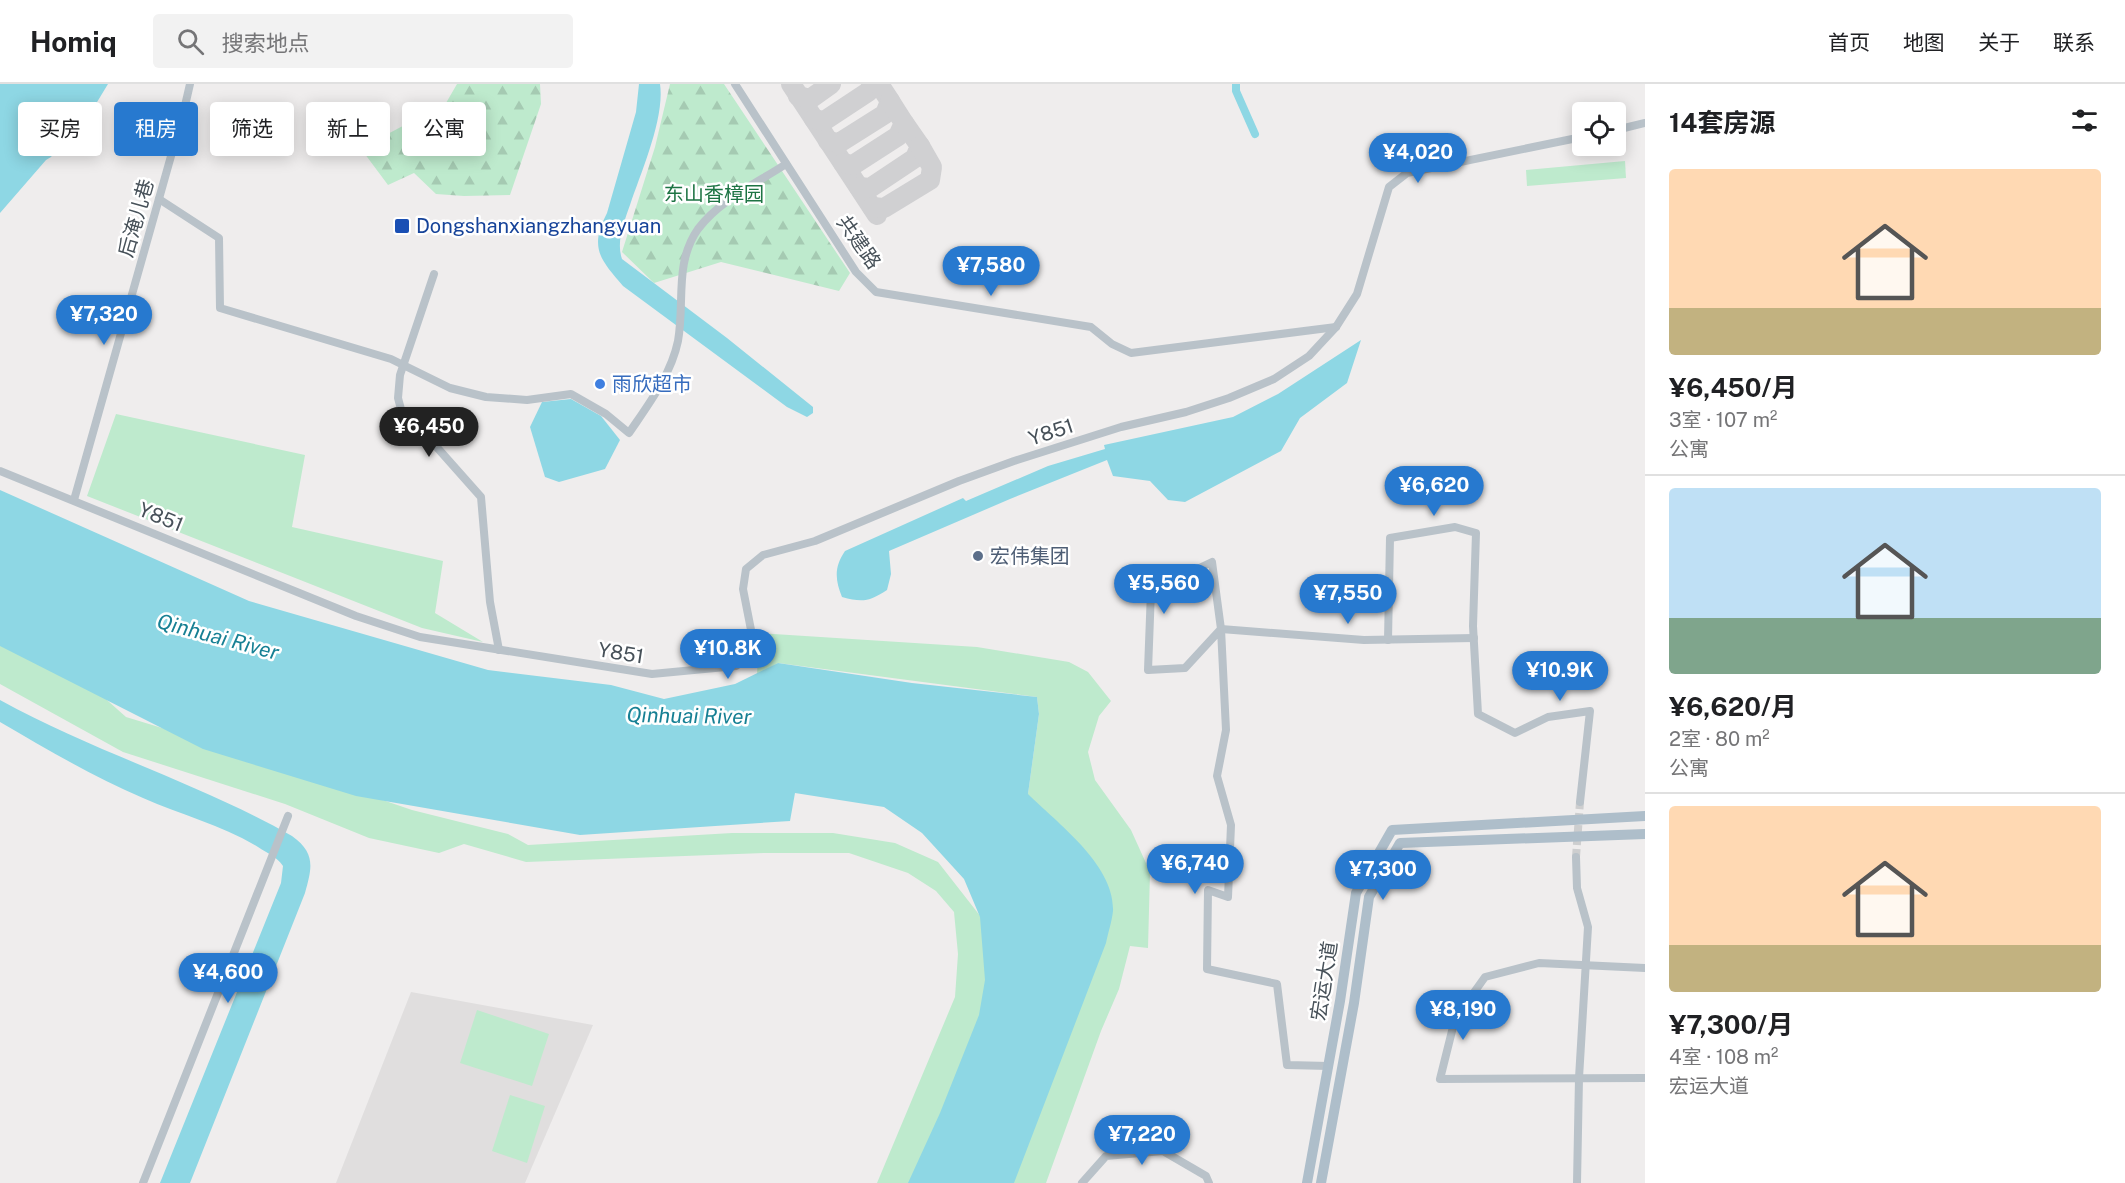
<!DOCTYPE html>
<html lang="zh">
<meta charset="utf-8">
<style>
body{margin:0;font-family:"Public Sans","Noto Sans SC",sans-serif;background:#f2f2f2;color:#202124;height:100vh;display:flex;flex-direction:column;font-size:22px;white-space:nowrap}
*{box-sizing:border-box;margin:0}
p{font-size:20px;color:#757577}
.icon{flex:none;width:33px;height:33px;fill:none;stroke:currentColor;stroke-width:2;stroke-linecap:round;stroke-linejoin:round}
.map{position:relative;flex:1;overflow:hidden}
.details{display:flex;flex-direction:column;background:#fff;width:480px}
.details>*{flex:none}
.banner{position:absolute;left:18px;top:18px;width:570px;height:54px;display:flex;gap:12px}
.buttons{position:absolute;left:1572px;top:18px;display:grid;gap:12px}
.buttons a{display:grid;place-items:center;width:54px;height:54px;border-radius:6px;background:#fff;box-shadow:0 3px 15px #0003;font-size:30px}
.price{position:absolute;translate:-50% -51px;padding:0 14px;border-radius:21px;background:#2779cf;color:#fff;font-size:20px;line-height:39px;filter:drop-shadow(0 2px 3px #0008)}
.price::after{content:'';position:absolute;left:50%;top:36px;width:18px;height:14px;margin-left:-9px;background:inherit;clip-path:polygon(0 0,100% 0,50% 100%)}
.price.on{background:#222;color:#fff}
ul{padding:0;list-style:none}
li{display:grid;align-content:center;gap:12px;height:318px;padding:0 24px}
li+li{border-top:2px solid #e0e0e0}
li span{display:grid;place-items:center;height:186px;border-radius:6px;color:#555}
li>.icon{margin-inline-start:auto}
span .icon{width:108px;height:108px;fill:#fffc;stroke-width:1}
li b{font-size:26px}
h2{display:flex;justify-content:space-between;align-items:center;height:72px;padding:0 24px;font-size:26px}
.pill{padding:0 21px;border-radius:6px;background:#fff;box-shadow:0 3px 15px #0003;font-size:21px;line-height:54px}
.pill.on{background:#2779cf;color:#fff}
header{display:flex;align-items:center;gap:36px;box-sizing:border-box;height:84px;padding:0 30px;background:#fff;border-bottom:2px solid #e0e0e0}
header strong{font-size:28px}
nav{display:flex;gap:33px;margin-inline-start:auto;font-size:21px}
.search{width:420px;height:54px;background:#f2f2f2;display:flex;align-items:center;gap:15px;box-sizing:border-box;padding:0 21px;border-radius:6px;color:#757577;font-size:22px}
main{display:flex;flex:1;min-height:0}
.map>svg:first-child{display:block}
.education{fill:#e0dede}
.green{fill:#beeacd}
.forest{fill:url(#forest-firs)}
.water{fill:#8ed7e4}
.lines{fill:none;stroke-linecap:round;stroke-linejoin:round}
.canal{stroke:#8ed7e4;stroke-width:8}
.taxiway{stroke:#d0d0d2;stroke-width:20}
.minor-tunnel{stroke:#cdcecf;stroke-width:8;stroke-dasharray:8 4;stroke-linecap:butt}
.minor{stroke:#b9c2c9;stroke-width:8}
.major{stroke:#aebeca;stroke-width:10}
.transit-dot{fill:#1a4fb4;stroke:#fff;stroke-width:2}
.shop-dot{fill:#3f7fe0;stroke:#fff;stroke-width:2}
.service-dot{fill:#5c6f8a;stroke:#fff;stroke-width:2}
.labels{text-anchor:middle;stroke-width:5;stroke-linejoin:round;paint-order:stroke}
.park-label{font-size:20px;fill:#1e7444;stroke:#fff}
.street-label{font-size:20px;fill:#475159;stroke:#fff}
.transit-label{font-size:20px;fill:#164399;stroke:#fff;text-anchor:start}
.shop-label{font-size:20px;fill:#366cbe;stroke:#fff;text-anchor:start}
.service-label{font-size:20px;fill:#4e5e75;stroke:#fff;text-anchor:start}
.water-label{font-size:21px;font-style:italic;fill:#178094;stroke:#fff}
</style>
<header>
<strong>Homiq</strong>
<div class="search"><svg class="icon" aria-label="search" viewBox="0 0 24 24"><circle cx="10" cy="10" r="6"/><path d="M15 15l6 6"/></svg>搜索地点</div>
<nav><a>首页</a><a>地图</a><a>关于</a><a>联系</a></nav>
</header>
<main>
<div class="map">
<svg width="1645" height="1099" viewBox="0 0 1645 1099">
<defs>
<pattern id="forest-firs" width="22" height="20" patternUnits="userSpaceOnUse" patternTransform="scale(1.5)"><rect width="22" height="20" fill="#beeacd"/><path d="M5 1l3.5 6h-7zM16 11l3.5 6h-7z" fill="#a5cab2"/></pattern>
</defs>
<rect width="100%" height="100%" fill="#efeded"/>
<!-- education -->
<path class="education" d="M411,908l182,33 -68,158h-189z"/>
<!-- green -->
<g class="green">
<path d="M1625,77l1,17 -99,8 -1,-16z"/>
<path d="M116,330l189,41 -13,72 151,34 -8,52 48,29 -61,-14 -335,-132z"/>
<path d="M759,549l218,14 92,15 19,10 23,29 -12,15 -11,36 7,28 36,50 19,42 -2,76 -18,-2 -11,43 -18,42 -55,152h-169l78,-186 3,-43 -4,-42 -18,-21 -28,-18 -59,-20h-84l-239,9 -62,-18 -25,9 -70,-15 -84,-34 -162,-52 -123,-68v-41l90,42 36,32 118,36 168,57 96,24 20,11 204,-12h101l62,10 43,19 43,55 47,-123 11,-80 -2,-17 -259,-34 -21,11z"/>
<path d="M477,926l72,24 -17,52 -72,-23z"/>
<path d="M510,1011l35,11 -18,57 -35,-12z"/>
</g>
<!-- forest -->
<g class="forest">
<path d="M457,0h83l1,20 -31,91 -46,1 -28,-2 -22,-21 -26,12 -47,-63 21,-9 20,24 64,-34z"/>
<path d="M670,0h54l126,189 -11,18 -118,-29 -67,21 -32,-31 33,-105z"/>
</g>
<!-- water -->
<g class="water">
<path d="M0,0h108l-17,28 -20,17 -20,28 -5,3 -46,53z"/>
<path d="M639,0h21c5,34 -19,88 -30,121 -6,17 -14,37 -8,54l105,79 86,69v6l-6,4 -20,-10 -164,-121c-23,-27 -34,-38 -16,-73l29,-101z"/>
<path d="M1361,256l-14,43 -47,35 -19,33 -96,51 -17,-2 -18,-19 -37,-5 -6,-16 -97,39 -121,52 2,23 -4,16c-17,11 -24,13 -45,7 -7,-17 -8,-30 3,-46l118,-53 3,3 82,-35 57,-17 -1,-4 129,-28 45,-23z"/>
<path d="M571,315l30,17 19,24 -15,29 -46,13 -14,-5 -15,-50 12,-25z"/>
<path d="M0,406l249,111 239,69 123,15 53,14 71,-15 43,-21 134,20 125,14 2,17 -11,80c29,29 87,71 85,117 -1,10 -5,22 -7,32l-92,240h-106l32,-70 39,-98 6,-35 -5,-63 -16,-38 -42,-46 -38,-26 -89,-14 -5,28 -210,14 -224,-39 -153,-47 -203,-103z"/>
<path d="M0,616c94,52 199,83 292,136 24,17 20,32 13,57l-115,290h-30l121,-300 2,-17c-6,-9 -16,-13 -25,-19 -36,-22 -77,-32 -115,-49 -49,-21 -97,-49 -143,-76z"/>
</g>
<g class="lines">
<!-- canal -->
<path class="canal" d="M1236,0v7l19,43"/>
<!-- taxiway -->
<g class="taxiway">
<path d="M791,0l86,131"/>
<path d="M798,12l12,3 21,-15"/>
<path d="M814,35l10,2 44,-29 5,-8"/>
<path d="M828,57l11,2 46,-29 5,-13 -11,-17"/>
<path d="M843,79l10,2 45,-29 6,-13 -14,-22"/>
<path d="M859,103l11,1 45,-30 5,-12 -16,-23"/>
<path d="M872,123l12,1 46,-28 2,-13 -12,-21"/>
</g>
<!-- minor-tunnel -->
<path class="minor-tunnel" d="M1576,773l4,-55"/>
<!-- minor -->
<g class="minor">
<path d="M735,0l121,188 20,20 215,35 21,17 19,9 205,-26"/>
<path d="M1616,46l29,-7"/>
<path d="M159,115l60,39 1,70 171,51 59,29 36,9 41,3 44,-6 35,20 23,19c19,-28 42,-58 49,-92 7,-38 -4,-78 20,-112 22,-29 59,-46 88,-65"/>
<path d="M434,190l-34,101 -2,23 4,15 24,22 55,62 9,105 9,48"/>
<path d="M0,387l356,145 64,21 232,37 84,-8 14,-10 3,-16 -10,-51 3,-20 17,-14 52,-14 144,-60 55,-20 107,-34 65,-15 43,-14 45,-19 35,-23 27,-29 21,-33 32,-107 18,-14 175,-36"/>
<path d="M74,416l110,-390 6,-26"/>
<path d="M1221,545l-36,39 -37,2 3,-79 61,-29 9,67 5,101 -9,46 14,49 -3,72 -20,-7 -1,79 70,15 10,81 42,1"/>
<path d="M1221,545l143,11 110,-2"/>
<path d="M1388,556l2,-102 65,-11 21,6 -3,93 5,88 37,19 33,-16 42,-6 -10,91"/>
<path d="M1576,773l1,31 11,39 -9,151 -2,105"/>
<path d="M1645,884l-106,-5 -54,14 -30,42 -15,60 205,-1"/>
<path d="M143,1099l145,-367"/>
<path d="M1082,1099l24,-27 57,-5 43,25 3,7"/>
</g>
<!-- major -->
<g class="major">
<path d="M1307,1099l33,-182 16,-108 36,-63 253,-14"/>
<path d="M1321,1099l33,-180 15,-106 31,-54 245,-9"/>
</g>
</g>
<!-- markers -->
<rect class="transit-dot" x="394" y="134" width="16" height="16" rx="3"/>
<circle class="shop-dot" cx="600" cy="300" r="6"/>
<circle class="service-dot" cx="978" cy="472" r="6"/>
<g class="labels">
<!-- park labels -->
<g class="park-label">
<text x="714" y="117">东山香樟园</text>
</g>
<!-- street labels -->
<g class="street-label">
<text transform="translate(136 134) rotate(-74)" y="7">后淹儿巷</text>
<text transform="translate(859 158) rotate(55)" y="7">共建路</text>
<text transform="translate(1051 348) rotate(-18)" y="7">Y851</text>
<text transform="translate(161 433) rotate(22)" y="7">Y851</text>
<text transform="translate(621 569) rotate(9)" y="7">Y851</text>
<text transform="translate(1324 897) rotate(-81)" y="7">宏运大道</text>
</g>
<!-- transit labels -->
<g class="transit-label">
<text x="416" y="149">Dongshanxiangzhangyuan</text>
</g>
<!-- shop labels -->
<g class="shop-label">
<text x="612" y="307">雨欣超市</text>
</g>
<!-- service labels -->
<g class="service-label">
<text x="990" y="479">宏伟集团</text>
</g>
<!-- water labels -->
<g class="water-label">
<text transform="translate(218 553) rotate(15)" y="7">Qinhuai River</text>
<text transform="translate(689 632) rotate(1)" y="7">Qinhuai River</text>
</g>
</g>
</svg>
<div class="buttons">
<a><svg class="icon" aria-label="locate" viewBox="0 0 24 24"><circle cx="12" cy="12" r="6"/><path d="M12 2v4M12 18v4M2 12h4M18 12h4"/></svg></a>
</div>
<b class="price" style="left:1418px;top:100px">¥4,020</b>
<b class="price" style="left:991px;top:213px">¥7,580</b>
<b class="price" style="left:104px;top:262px">¥7,320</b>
<b class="price on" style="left:429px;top:374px">¥6,450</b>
<b class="price" style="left:1434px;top:433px">¥6,620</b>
<b class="price" style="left:1164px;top:531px">¥5,560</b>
<b class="price" style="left:1348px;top:541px">¥7,550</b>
<b class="price" style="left:728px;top:596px">¥10.8K</b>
<b class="price" style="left:1560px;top:618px">¥10.9K</b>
<b class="price" style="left:1195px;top:811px">¥6,740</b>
<b class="price" style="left:1383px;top:817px">¥7,300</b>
<b class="price" style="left:228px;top:920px">¥4,600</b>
<b class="price" style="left:1463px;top:957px">¥8,190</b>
<b class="price" style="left:1142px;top:1082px">¥7,220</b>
<div class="banner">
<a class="pill">买房</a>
<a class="pill on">租房</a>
<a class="pill">筛选</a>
<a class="pill">新上</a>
<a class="pill">公寓</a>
</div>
</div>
<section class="details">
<h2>14套房源<svg class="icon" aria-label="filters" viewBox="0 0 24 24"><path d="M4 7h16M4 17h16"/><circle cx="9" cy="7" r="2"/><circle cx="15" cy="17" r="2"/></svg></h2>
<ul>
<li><span style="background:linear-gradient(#ffd9b3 75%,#c2b280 0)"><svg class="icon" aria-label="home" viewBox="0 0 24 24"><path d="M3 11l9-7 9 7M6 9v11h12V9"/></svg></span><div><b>¥6,450/月</b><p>3室 · 107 m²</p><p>公寓</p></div></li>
<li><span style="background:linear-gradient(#bfe0f5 70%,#7fa58c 0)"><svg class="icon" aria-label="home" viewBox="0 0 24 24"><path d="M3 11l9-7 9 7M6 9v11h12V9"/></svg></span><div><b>¥6,620/月</b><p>2室 · 80 m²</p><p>公寓</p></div></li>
<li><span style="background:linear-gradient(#ffd9b3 75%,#c2b280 0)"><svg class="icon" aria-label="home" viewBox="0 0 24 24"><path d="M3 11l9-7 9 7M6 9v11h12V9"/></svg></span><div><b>¥7,300/月</b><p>4室 · 108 m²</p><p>宏运大道</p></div></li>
</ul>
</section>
</main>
